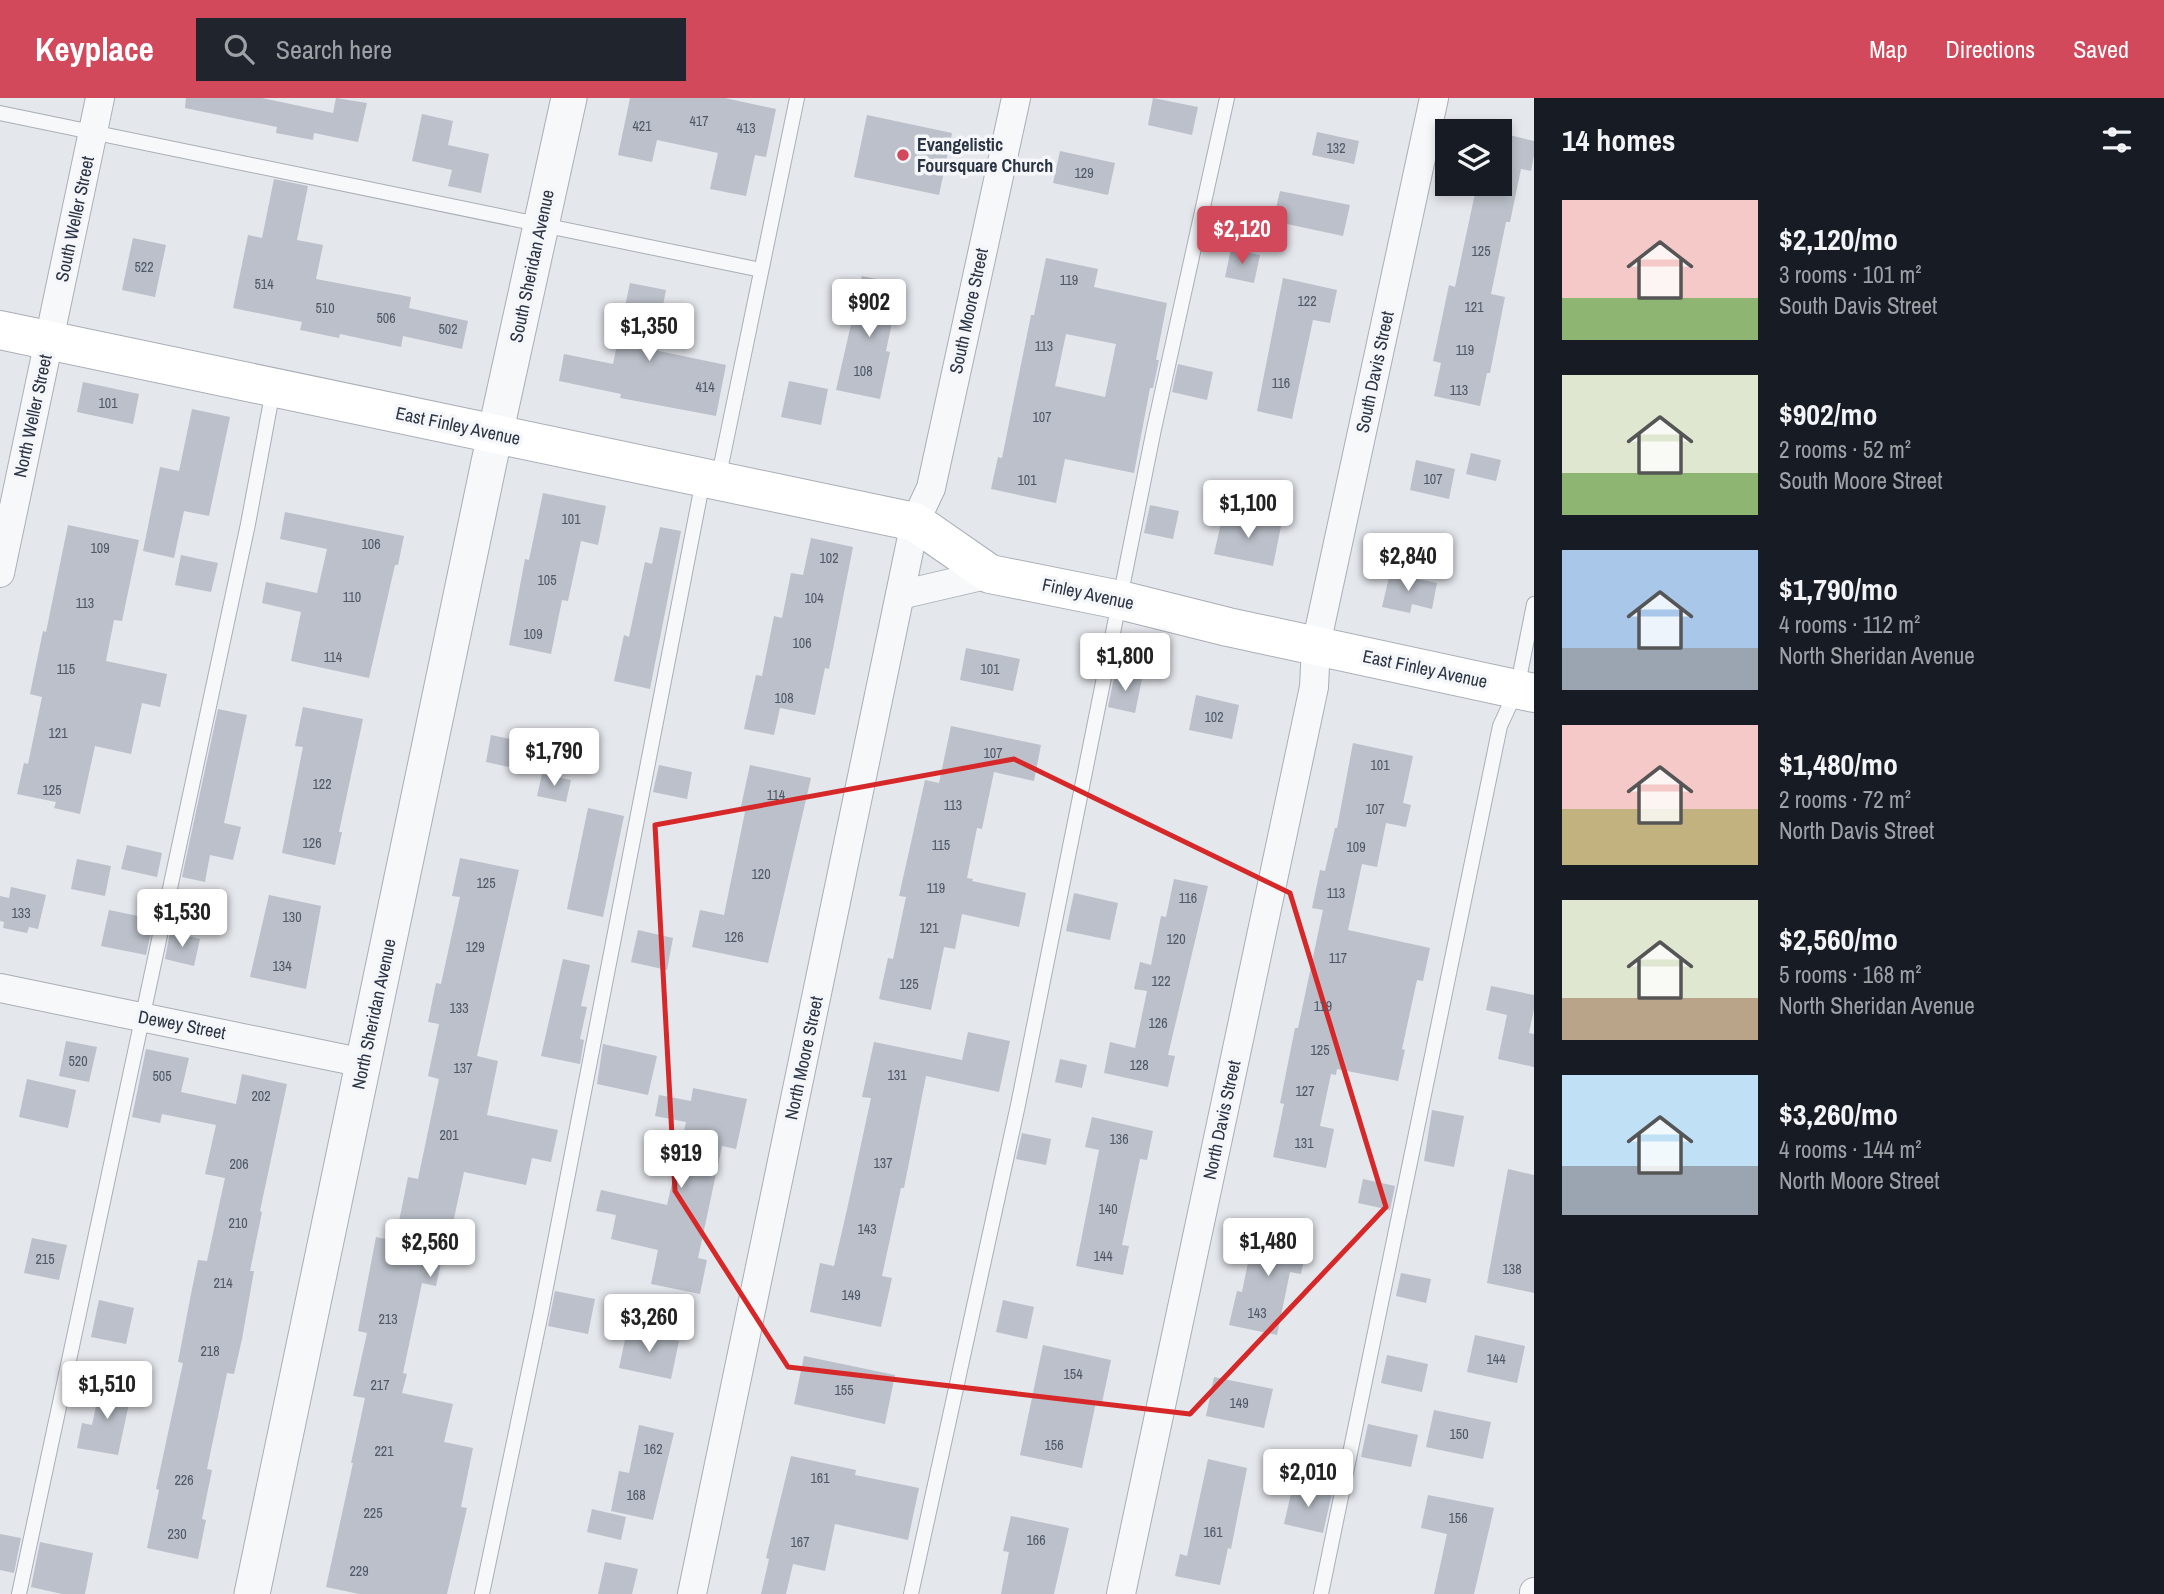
<!DOCTYPE html>
<meta charset="utf-8">
<style>
body{margin:0;font-family:"Archivo Narrow",sans-serif;background:#20242c;color:#f1f3f6;height:100vh;display:flex;flex-direction:column;font-size:26px;white-space:nowrap}
*{box-sizing:border-box;margin:0}
p{font-size:23px;color:#9ea1a6}
.icon{flex:none;width:38px;height:38px;fill:none;stroke:currentColor;stroke-width:2;stroke-linecap:round;stroke-linejoin:round}
.map{position:relative;flex:1;overflow:hidden}
.side{display:flex;flex-direction:column;background:#171b24;width:630px}
.side>*{flex:none}
.fabs{position:absolute;left:1435px;top:21px;display:grid;gap:14px}
.fabs a{display:grid;place-items:center;width:77px;height:77px;border-radius:0px;background:#171b24;box-shadow:0 4px 10px #0003;font-size:35px}
.price{position:absolute;translate:-50% -60px;padding:0 16px;border-radius:7px;background:#fff;color:#222;font-size:23px;line-height:46px;filter:drop-shadow(0 2px 4px #0008)}
.price::after{content:'';position:absolute;left:50%;top:42px;width:21px;height:16px;margin-left:-10px;background:inherit;clip-path:polygon(0 0,100% 0,50% 100%)}
.price.current{background:#d1495b;color:#fff}
ul{padding:0;list-style:none}
li{display:flex;align-items:center;gap:21px;height:175px;padding:0 28px}
li span{display:grid;place-items:center;flex:none;width:196px;height:140px;border-radius:0px;color:#555}
li>.icon{margin-inline-start:auto}
span .icon{width:84px;height:84px;fill:#fffc;stroke-width:1}
li b{font-size:30px}
h2{display:flex;justify-content:space-between;align-items:center;height:84px;padding:0 28px;font-size:30px}
header{display:flex;align-items:center;gap:42px;box-sizing:border-box;height:98px;padding:0 35px;background:#d1495b;color:#fff}
header strong{font-size:33px}
nav{display:flex;gap:38px;margin-inline-start:auto;font-size:24px}
.search{width:490px;height:63px;background:#20242c;display:flex;align-items:center;gap:18px;box-sizing:border-box;padding:0 24px;border-radius:0px;color:#9ea1a6;font-size:26px}
main{display:flex;flex:1;min-height:0}
.map>svg:first-child{display:block}
.building{fill:#bbc0ca;fill-rule:evenodd}
.lines{fill:none;stroke-linecap:round;stroke-linejoin:round}
.service-casing{stroke:#a9aeb7;stroke-width:16}
.minor-casing{stroke:#a9aeb7;stroke-width:30}
.tertiary-casing{stroke:#a9aeb7;stroke-width:37}
.secondary-casing{stroke:#a9aeb7;stroke-width:40}
.service{stroke:#f7f8fa;stroke-width:14}
.minor{stroke:#f7f8fa;stroke-width:28}
.tertiary{stroke:#f7f8fa;stroke-width:35}
.secondary{stroke:#fff;stroke-width:38}
.marked{fill:none;stroke:#d62828;stroke-width:5;stroke-linejoin:round}
.poi-dot{fill:#d1495b;stroke:#f4f6f9;stroke-width:2.5}
.labels{text-anchor:middle;stroke-width:7;stroke-linejoin:round;paint-order:stroke}
.number-label{font-size:14px;fill:#4f5766}
.poi-label{font-size:18px;font-weight:bold;fill:#2b3445;stroke:#f4f6f9;text-anchor:start}
.street-label{font-size:18px;fill:#2b3445;stroke:#f4f6f9}
</style>
<header>
<strong>Keyplace</strong>
<div class="search"><svg class="icon" aria-label="search" viewBox="0 0 24 24"><circle cx="10" cy="10" r="6"/><path d="M15 15l6 6"/></svg>Search here</div>
<nav><a>Map</a><a>Directions</a><a>Saved</a></nav>
</header>
<main>
<div class="map">
<svg width="1534" height="1496" viewBox="0 0 1534 1496">
<rect width="100%" height="100%" fill="#e4e7ec"/>
<!-- building -->
<g class="building">
<path d="M186,0h76l71,15 3,-15 31,5 -9,39 -44,-9 -1,7 -37,-7 1,-6 -92,-19z"/>
<path d="M630,0h95l51,11 -10,48 -11,-2 -9,41 -36,-7 8,-36 -61,-13 -5,22 -34,-7z"/>
<path d="M1153,0l45,9 -6,28 -44,-10z"/>
<path d="M422,16l31,7 -5,24 41,9 -8,39 -33,-7 4,-16 -40,-9z"/>
<path d="M867,17l85,18 -13,62 -85,-18z"/>
<path d="M1317,34l42,9 -5,23 -42,-9z"/>
<path d="M1500,35l34,8v14l-3,16 -10,-2 -11,53h-4l-15,72 14,3 -15,76h-3l-7,33 -46,-10 7,-33 -8,-2 16,-76 6,2 22,-103h23z"/>
<path d="M1060,53l55,12 -7,32 -55,-12z"/>
<path d="M274,81l34,7 -11,54 26,5 -7,34 95,18 -2,11 59,13 -6,28 -59,-13 -2,11 -61,-13 -1,4 -39,-8 2,-8 -69,-14 15,-73 14,3z"/>
<path d="M1280,93l70,14 -7,31 -70,-15z"/>
<path d="M133,140l33,7 -11,52 -33,-7z"/>
<path d="M1231,151l29,6 -6,28 -29,-6z"/>
<path d="M1046,160l52,11 -4,18 73,16 -11,57h3l-6,28h-3l-16,85 -69,-14 -9,44 -65,-14 7,-32 4,1 29,-143h3zM1066,236l50,10 -11,53 -50,-11z"/>
<path d="M862,178l38,8 -14,67 4,1 -10,47 -44,-9z"/>
<path d="M1283,180l54,12 -7,33 -17,-3 -21,99 -35,-8z"/>
<path d="M630,185l36,7 -12,60 72,15 -10,51 -96,-18 1,-4 -62,-13 5,-27 49,10z"/>
<path d="M1178,266l35,8 -6,28 -35,-8z"/>
<path d="M789,283l39,8 -7,36 -40,-8z"/>
<path d="M83,284l56,12 -6,30 -56,-12z"/>
<path d="M192,311l38,8 -21,99 -25,-5 -10,47 -31,-7 17,-84 19,4z"/>
<path d="M1471,355l30,7 -5,21 -30,-7z"/>
<path d="M1416,362l39,9 -6,30 -39,-9z"/>
<path d="M543,395l63,13 -8,39 -17,-4 -13,60 -6,-1 -11,54 -42,-9 16,-86 4,1z"/>
<path d="M1150,407l29,6 -6,28 -29,-6z"/>
<path d="M285,414l119,24 -6,29h-3l-26,113 -78,-17 10,-49 -39,-9 4,-21 51,11 10,-44 -47,-10z"/>
<path d="M1223,416l58,12 -8,40 -59,-12z"/>
<path d="M68,427l71,15 -17,81 -8,-1 -8,41 61,13 -7,33 -18,-4 -11,51 -36,-8 -15,68 -26,-6 2,-6 -39,-8 7,-31 4,1 14,-67 -12,-3 13,-63 3,1z"/>
<path d="M660,429l21,4 -31,158 -36,-8 10,-46 5,2 16,-75 7,2z"/>
<path d="M811,440l42,9 -24,122 -4,-1 -10,47 -35,-7 -6,27 -30,-6 12,-54 6,1 12,-60 8,2 9,-45 12,2z"/>
<path d="M181,457l37,8 -7,29 -36,-7z"/>
<path d="M1390,475l47,10 -5,26 -20,-5 -2,9 -28,-6z"/>
<path d="M966,550l54,11 -7,32 -53,-11z"/>
<path d="M1115,575l27,6 -7,34 -27,-6z"/>
<path d="M1196,597l43,10 -7,34 -43,-9z"/>
<path d="M303,609l60,12 -24,113h3l-7,33 -53,-12 21,-106 -8,-1z"/>
<path d="M218,611l29,6 -23,108 17,4 -8,33 -23,-5 -5,27 -23,-5z"/>
<path d="M951,628l90,19 -7,36 -40,-9 -12,57 -5,-1 -10,50 6,1 -1,2 54,12 -7,34 -57,-13 -7,35 -11,-2 -13,63 -52,-11 9,-41 5,1 13,-62 -7,-1 26,-116 14,3z"/>
<path d="M491,637l52,11 -6,27 -51,-11z"/>
<path d="M1353,645l60,13 -10,47 8,2 -5,22 -20,-4 -9,44 -15,-3 -14,66 82,18 -7,33 -6,-1 -15,69 3,1 -7,31 -61,-12 -1,6 -5,-1 -11,52 14,3 -8,39 -53,-11 11,-53 -4,-1 15,-75h3l25,-118 -11,-2 8,-38 5,1 10,-43h2z"/>
<path d="M659,667l33,7 -5,27 -34,-7z"/>
<path d="M750,667l61,13 -43,185 -76,-16 8,-37 24,5 21,-103 -5,-1z"/>
<path d="M542,676l29,6 -5,22 -29,-6z"/>
<path d="M588,710l36,8 -21,101 -36,-8z"/>
<path d="M127,747l35,8 -5,24 -36,-8z"/>
<path d="M460,760l59,12 -42,186 21,5 -11,54 71,15 -7,32 -19,-4 -6,27 -62,-13 -11,51 -3,-1 -14,64 -14,-3 -19,90 4,1 -5,19 51,11 -9,38 29,6 -12,59 6,1 -20,86h-88l-33,-7 27,-124h-2l14,-65 -12,-2 14,-63 -9,-2 18,-94 19,4 13,-64 10,2 21,-100 -11,-3 11,-52 -11,-2 8,-39 5,1 19,-87 -8,-1z"/>
<path d="M77,761l34,7 -6,30 -34,-7z"/>
<path d="M1174,781l34,7 -40,169 7,1 -7,31 -64,-14 6,-31 25,6 12,-57 -13,-2 6,-27 11,3 10,-49 5,1z"/>
<path d="M11,789l35,8 -8,34 -9,-2 -2,6 -24,-5 1,-6 -4,-1v-25l9,2z"/>
<path d="M1074,795l44,10 -8,37 -44,-9z"/>
<path d="M269,797l52,11 -15,83 -56,-12z"/>
<path d="M109,812l34,7 -2,9 11,2 -6,27 -45,-9z"/>
<path d="M638,832l35,8 -6,32 -36,-8z"/>
<path d="M170,834l30,7 -6,27 -29,-7z"/>
<path d="M563,861l27,6 -9,41 6,1 -7,32 4,1 -4,24 -39,-8z"/>
<path d="M1491,888l43,9v14l-5,24 5,1v33l-36,-8 9,-44 -21,-5z"/>
<path d="M968,934l42,9 -11,51 -73,-16 -22,112h-3l-19,88 10,2 -11,49 -71,-15 10,-49 14,3 14,-61 23,-107 -9,-1 12,-55 88,18z"/>
<path d="M66,943l31,6 -8,35 -30,-6z"/>
<path d="M603,946l54,12 -9,39 -51,-11z"/>
<path d="M146,951l43,9 -8,34 55,12 6,-30 45,10 -27,127 2,1 -12,59h4l-12,68 -8,35 -7,-1 -20,96 5,1 -10,49 4,1 -8,39 -51,-11 12,-58 -3,-1 27,-126 -5,-1 13,-68 7,-34 9,1 18,-83 -20,-4 11,-49 -54,-11 -2,9 -28,-6z"/>
<path d="M1060,961l27,6 -5,23 -27,-6z"/>
<path d="M27,981l49,11 -8,38 -49,-11z"/>
<path d="M693,990l54,11 -11,50 -14,-3 -24,112 9,2 -7,34 -49,-10 7,-34 -47,-11 5,-24 -20,-4 5,-21 66,15 19,-83 -31,-6 4,-21 32,6z"/>
<path d="M1432,1012l32,6 -10,51 -30,-6z"/>
<path d="M1092,1019l61,14 -6,29 -7,-1 -18,86 7,1 -6,29 -47,-9 23,-116 -14,-3z"/>
<path d="M1022,1035l29,6 -5,26 -30,-6z"/>
<path d="M1508,1071l26,6v118l-47,-10z"/>
<path d="M1363,1081l32,7 -5,24 -32,-7z"/>
<path d="M1256,1125l53,11 -8,40 -11,-2 -13,63 -48,-10 8,-34 5,1z"/>
<path d="M32,1140l35,7 -8,35 -35,-7z"/>
<path d="M1401,1175l30,6 -5,24 -30,-7z"/>
<path d="M555,1193l40,8 -7,35 -40,-8z"/>
<path d="M99,1202l35,8 -8,36 -35,-7z"/>
<path d="M1003,1202l31,7 -7,32 -31,-7z"/>
<path d="M627,1232l52,11 -8,38 -52,-11z"/>
<path d="M1475,1237l50,11 -8,37 -50,-11z"/>
<path d="M1043,1247l68,15 -9,43 -6,-1 -14,66 -62,-13z"/>
<path d="M1387,1257l41,9 -6,28 -41,-9z"/>
<path d="M804,1258l91,19 -10,49 -91,-20z"/>
<path d="M1214,1279l59,12 -9,39 -58,-12z"/>
<path d="M101,1284l31,7 -14,66 -41,-7 5,-25 10,2z"/>
<path d="M1434,1312l57,12 -8,37 -57,-12z"/>
<path d="M1368,1326l50,11 -7,32 -50,-10z"/>
<path d="M639,1327l35,8 -21,87 -42,-9 8,-40 10,2z"/>
<path d="M791,1358l65,14 -1,5 64,13 -11,52 -73,-16 -10,47 -32,-7 -7,30h-25l8,-35 -3,-1z"/>
<path d="M1208,1361l39,9 -16,81 -3,-1 -8,37 -45,-9 5,-22 7,2z"/>
<path d="M1293,1387l39,8 -9,40 -39,-9z"/>
<path d="M1428,1397l66,13 -20,86h-40l13,-60 -26,-6z"/>
<path d="M592,1411l34,8 -5,23 -34,-8z"/>
<path d="M1011,1418l58,12 -15,66h-53l8,-42 -6,-1z"/>
<path d="M0,1436l21,4 -7,35 -14,-3z"/>
<path d="M40,1444l53,11 -8,41h-23l-31,-7z"/>
<path d="M605,1464l33,7 -6,25h-34z"/>
</g>
<g class="lines">
<defs>
<g id="service">
<path d="M0,15l761,157"/>
<path d="M718,382l79,-382"/>
<path d="M19,1496l229,-1070 25,-134"/>
<path d="M482,1496l59,-281 162,-833"/>
<path d="M911,1496l107,-489 136,-676 73,-331"/>
<path d="M1321,1496l179,-868 17,-37 17,-85"/>
</g>
<g id="minor">
<path d="M0,475l100,-475"/>
<path d="M900,497l90,-21"/>
<path d="M0,890l364,75"/>
<path d="M692,1496l223,-1072 16,-34 85,-390"/>
<path d="M1121,1496l193,-907 2,-42 118,-547"/>
<path d="M1534,1496v-2"/>
</g>
<path id="tertiary" d="M252,1496l237,-1132 80,-364"/>
<path id="secondary" d="M0,232l915,192 75,52 130,26 108,27 306,66"/>
</defs>
<!-- service casing -->
<use href="#service" class="service-casing"/>
<!-- minor casing -->
<use href="#minor" class="minor-casing"/>
<!-- tertiary casing -->
<use href="#tertiary" class="tertiary-casing"/>
<!-- secondary casing -->
<use href="#secondary" class="secondary-casing"/>
<!-- service -->
<use href="#service" class="service"/>
<!-- minor -->
<use href="#minor" class="minor"/>
<!-- tertiary -->
<use href="#tertiary" class="tertiary"/>
<!-- secondary -->
<use href="#secondary" class="secondary"/>
</g>
<!-- marked area -->
<path class="marked" d="M1014,661l276,134 96,314 -196,207 -402,-47 -113,-176 -20,-366z"/>
<!-- markers -->
<circle class="poi-dot" cx="903" cy="57" r="7"/>
<g class="labels">
<!-- number labels -->
<g class="number-label">
<text x="699" y="28">417</text>
<text x="642" y="33">421</text>
<text x="746" y="35">413</text>
<text x="1336" y="55">132</text>
<text x="1084" y="80">129</text>
<text x="1481" y="158">125</text>
<text x="144" y="174">522</text>
<text x="1069" y="187">119</text>
<text x="264" y="191">514</text>
<text x="1307" y="208">122</text>
<text x="1474" y="214">121</text>
<text x="325" y="215">510</text>
<text x="386" y="225">506</text>
<text x="448" y="236">502</text>
<text x="1044" y="253">113</text>
<text x="1465" y="257">119</text>
<text x="863" y="278">108</text>
<text x="1281" y="290">116</text>
<text x="705" y="294">414</text>
<text x="1459" y="297">113</text>
<text x="108" y="310">101</text>
<text x="1042" y="324">107</text>
<text x="1433" y="386">107</text>
<text x="1027" y="387">101</text>
<text x="571" y="426">101</text>
<text x="371" y="451">106</text>
<text x="100" y="455">109</text>
<text x="829" y="465">102</text>
<text x="547" y="487">105</text>
<text x="352" y="504">110</text>
<text x="814" y="505">104</text>
<text x="85" y="510">113</text>
<text x="533" y="541">109</text>
<text x="802" y="550">106</text>
<text x="333" y="564">114</text>
<text x="66" y="576">115</text>
<text x="990" y="576">101</text>
<text x="784" y="605">108</text>
<text x="1214" y="624">102</text>
<text x="58" y="640">121</text>
<text x="993" y="660">107</text>
<text x="1380" y="672">101</text>
<text x="322" y="691">122</text>
<text x="52" y="697">125</text>
<text x="776" y="702">114</text>
<text x="953" y="712">113</text>
<text x="1375" y="716">107</text>
<text x="312" y="750">126</text>
<text x="941" y="752">115</text>
<text x="1356" y="754">109</text>
<text x="761" y="781">120</text>
<text x="486" y="790">125</text>
<text x="936" y="795">119</text>
<text x="1336" y="800">113</text>
<text x="1188" y="805">116</text>
<text x="21" y="820">133</text>
<text x="292" y="824">130</text>
<text x="929" y="835">121</text>
<text x="734" y="844">126</text>
<text x="1176" y="846">120</text>
<text x="475" y="854">129</text>
<text x="1338" y="865">117</text>
<text x="282" y="873">134</text>
<text x="1161" y="888">122</text>
<text x="909" y="891">125</text>
<text x="1323" y="913">119</text>
<text x="459" y="915">133</text>
<text x="1158" y="930">126</text>
<text x="1320" y="957">125</text>
<text x="78" y="968">520</text>
<text x="1139" y="972">128</text>
<text x="463" y="975">137</text>
<text x="897" y="982">131</text>
<text x="162" y="983">505</text>
<text x="1305" y="998">127</text>
<text x="261" y="1003">202</text>
<text x="449" y="1042">201</text>
<text x="1119" y="1046">136</text>
<text x="1304" y="1050">131</text>
<text x="883" y="1070">137</text>
<text x="239" y="1071">206</text>
<text x="1108" y="1116">140</text>
<text x="238" y="1130">210</text>
<text x="867" y="1136">143</text>
<text x="1103" y="1163">144</text>
<text x="45" y="1166">215</text>
<text x="1512" y="1176">138</text>
<text x="223" y="1190">214</text>
<text x="851" y="1202">149</text>
<text x="1257" y="1220">143</text>
<text x="388" y="1226">213</text>
<text x="210" y="1258">218</text>
<text x="1496" y="1266">144</text>
<text x="1073" y="1281">154</text>
<text x="380" y="1292">217</text>
<text x="844" y="1297">155</text>
<text x="1239" y="1310">149</text>
<text x="1459" y="1341">150</text>
<text x="1054" y="1352">156</text>
<text x="653" y="1356">162</text>
<text x="384" y="1358">221</text>
<text x="820" y="1385">161</text>
<text x="184" y="1387">226</text>
<text x="636" y="1402">168</text>
<text x="373" y="1420">225</text>
<text x="1458" y="1425">156</text>
<text x="1213" y="1439">161</text>
<text x="177" y="1441">230</text>
<text x="1036" y="1447">166</text>
<text x="800" y="1449">167</text>
<text x="359" y="1478">229</text>
</g>
<!-- poi labels -->
<g class="poi-label">
<text x="917" y="53">Evangelistic<tspan x="917" dy="21">Foursquare Church</tspan></text>
</g>
<!-- street labels -->
<g class="street-label">
<text transform="translate(75 121) rotate(-78)" y="6">South Weller Street</text>
<text transform="translate(532 168) rotate(-78)" y="6">South Sheridan Avenue</text>
<text transform="translate(969 213) rotate(-78)" y="6">South Moore Street</text>
<text transform="translate(1375 274) rotate(-78)" y="6">South Davis Street</text>
<text transform="translate(33 318) rotate(-78)" y="6">North Weller Street</text>
<text transform="translate(458 328) rotate(12)" y="6">East Finley Avenue</text>
<text transform="translate(1088 496) rotate(12)" y="6">Finley Avenue</text>
<text transform="translate(1425 571) rotate(12)" y="6">East Finley Avenue</text>
<text transform="translate(374 916) rotate(-78)" y="6">North Sheridan Avenue</text>
<text transform="translate(182 927) rotate(11)" y="6">Dewey Street</text>
<text transform="translate(804 960) rotate(-78)" y="6">North Moore Street</text>
<text transform="translate(1222 1022) rotate(-78)" y="6">North Davis Street</text>
</g>
</g>
</svg>
<div class="fabs">
<a><svg class="icon" aria-label="layers" viewBox="0 0 24 24"><path d="M12 4l9 5-9 5-9-5zM3 14l9 5 9-5"/></svg></a>
</div>
<b class="price current" style="left:1242px;top:168px">$2,120</b>
<b class="price" style="left:869px;top:241px">$902</b>
<b class="price" style="left:649px;top:265px">$1,350</b>
<b class="price" style="left:1248px;top:442px">$1,100</b>
<b class="price" style="left:1408px;top:495px">$2,840</b>
<b class="price" style="left:1125px;top:595px">$1,800</b>
<b class="price" style="left:554px;top:690px">$1,790</b>
<b class="price" style="left:182px;top:851px">$1,530</b>
<b class="price" style="left:681px;top:1092px">$919</b>
<b class="price" style="left:1268px;top:1180px">$1,480</b>
<b class="price" style="left:430px;top:1181px">$2,560</b>
<b class="price" style="left:649px;top:1256px">$3,260</b>
<b class="price" style="left:107px;top:1323px">$1,510</b>
<b class="price" style="left:1308px;top:1411px">$2,010</b>
</div>
<section class="side">
<h2>14 homes<svg class="icon" aria-label="filters" viewBox="0 0 24 24"><path d="M4 7h16M4 17h16"/><circle cx="9" cy="7" r="2"/><circle cx="15" cy="17" r="2"/></svg></h2>
<ul>
<li><span style="background:linear-gradient(#f6c9c9 70%,#8fb573 0)"><svg class="icon" aria-label="home" viewBox="0 0 24 24"><path d="M3 11l9-7 9 7M6 9v11h12V9"/></svg></span><div><b>$2,120/mo</b><p>3 rooms · 101 m²</p><p>South Davis Street</p></div></li>
<li><span style="background:linear-gradient(#dfe7d0 70%,#8fb573 0)"><svg class="icon" aria-label="home" viewBox="0 0 24 24"><path d="M3 11l9-7 9 7M6 9v11h12V9"/></svg></span><div><b>$902/mo</b><p>2 rooms · 52 m²</p><p>South Moore Street</p></div></li>
<li><span style="background:linear-gradient(#a9c7e8 70%,#9aa5b1 0)"><svg class="icon" aria-label="home" viewBox="0 0 24 24"><path d="M3 11l9-7 9 7M6 9v11h12V9"/></svg></span><div><b>$1,790/mo</b><p>4 rooms · 112 m²</p><p>North Sheridan Avenue</p></div></li>
<li><span style="background:linear-gradient(#f6c9c9 60%,#c2b280 0)"><svg class="icon" aria-label="home" viewBox="0 0 24 24"><path d="M3 11l9-7 9 7M6 9v11h12V9"/></svg></span><div><b>$1,480/mo</b><p>2 rooms · 72 m²</p><p>North Davis Street</p></div></li>
<li><span style="background:linear-gradient(#dfe7d0 70%,#b9a48a 0)"><svg class="icon" aria-label="home" viewBox="0 0 24 24"><path d="M3 11l9-7 9 7M6 9v11h12V9"/></svg></span><div><b>$2,560/mo</b><p>5 rooms · 168 m²</p><p>North Sheridan Avenue</p></div></li>
<li><span style="background:linear-gradient(#bfe0f5 65%,#9aa5b1 0)"><svg class="icon" aria-label="home" viewBox="0 0 24 24"><path d="M3 11l9-7 9 7M6 9v11h12V9"/></svg></span><div><b>$3,260/mo</b><p>4 rooms · 144 m²</p><p>North Moore Street</p></div></li>
</ul>
</section>
</main>
